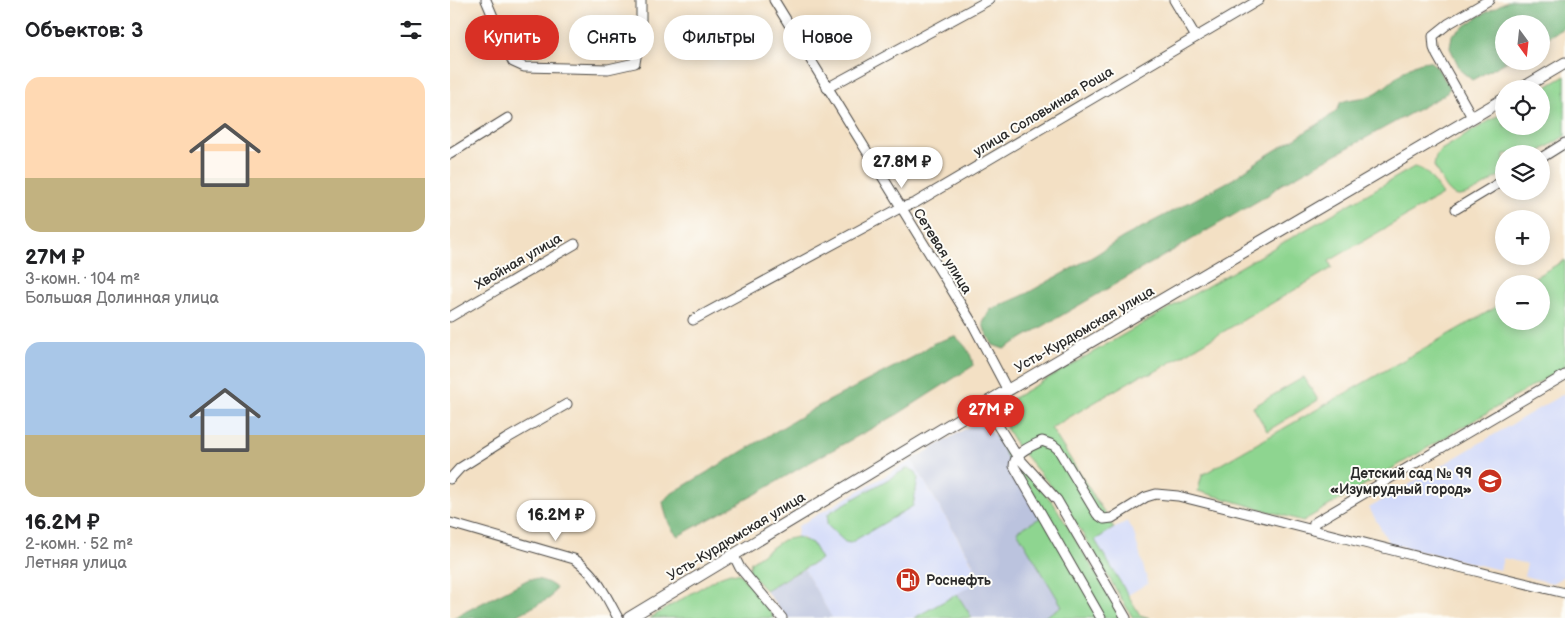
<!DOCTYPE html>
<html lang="ru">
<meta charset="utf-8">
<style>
body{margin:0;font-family:"Balsamiq Sans",sans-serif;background:#f6f6f6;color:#202124;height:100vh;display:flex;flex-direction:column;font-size:19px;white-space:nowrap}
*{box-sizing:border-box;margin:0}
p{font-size:16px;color:#757577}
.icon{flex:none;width:28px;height:28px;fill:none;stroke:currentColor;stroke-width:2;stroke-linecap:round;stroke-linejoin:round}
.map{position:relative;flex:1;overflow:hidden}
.details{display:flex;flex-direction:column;background:#fff;width:450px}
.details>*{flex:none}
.hud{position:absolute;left:15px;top:15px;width:475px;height:45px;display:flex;gap:10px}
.needle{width:32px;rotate:165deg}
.controls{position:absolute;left:1045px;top:15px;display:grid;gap:10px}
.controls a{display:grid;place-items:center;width:55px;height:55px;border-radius:50%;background:#fff;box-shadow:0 2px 12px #0003;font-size:25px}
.price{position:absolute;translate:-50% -42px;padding:0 11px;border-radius:18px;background:#fff;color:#222;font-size:16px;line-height:32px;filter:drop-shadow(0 1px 2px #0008)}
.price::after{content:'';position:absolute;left:50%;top:30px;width:15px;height:11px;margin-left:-8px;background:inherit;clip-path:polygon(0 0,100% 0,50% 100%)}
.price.on{background:#d93025;color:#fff}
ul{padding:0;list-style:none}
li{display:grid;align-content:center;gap:10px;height:265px;padding:0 25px}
li span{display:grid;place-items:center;height:155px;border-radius:15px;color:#555}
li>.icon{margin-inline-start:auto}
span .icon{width:90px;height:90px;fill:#fffc;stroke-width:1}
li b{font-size:21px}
h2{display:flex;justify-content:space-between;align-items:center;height:60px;padding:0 25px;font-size:21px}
.pill{padding:0 18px;border-radius:22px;background:#fff;box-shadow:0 2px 12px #0003;font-size:18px;line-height:45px}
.pill.on{background:#d93025;color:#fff}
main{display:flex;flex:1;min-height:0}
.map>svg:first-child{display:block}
.built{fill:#d1d9f9}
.industrial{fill:#bbc3de}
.green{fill:#8ed590;stroke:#5c805e}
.forest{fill:#72b67a;stroke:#4e7052}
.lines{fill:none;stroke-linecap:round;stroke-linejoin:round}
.minor-casing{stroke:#494642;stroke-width:11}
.major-casing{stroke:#494642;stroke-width:13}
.minor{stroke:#fff;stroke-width:9}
.major{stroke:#fff;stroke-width:11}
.labels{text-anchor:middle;stroke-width:4;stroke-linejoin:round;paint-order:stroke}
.street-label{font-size:14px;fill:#2b2b2b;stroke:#fdfcf7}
.poi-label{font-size:14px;font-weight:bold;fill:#2b2b2b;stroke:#fdfcf7;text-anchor:end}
</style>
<main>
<section class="details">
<h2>Объектов: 3<svg class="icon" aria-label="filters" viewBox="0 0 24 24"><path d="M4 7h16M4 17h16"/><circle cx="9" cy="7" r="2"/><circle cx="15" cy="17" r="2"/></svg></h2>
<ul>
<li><span style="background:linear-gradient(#ffd9b3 65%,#c2b280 0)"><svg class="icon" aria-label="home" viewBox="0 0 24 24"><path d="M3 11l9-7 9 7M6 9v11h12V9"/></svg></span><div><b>27M ₽</b><p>3-комн. · 104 m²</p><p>Большая Долинная улица</p></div></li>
<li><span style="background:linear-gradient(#a9c7e8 60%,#c2b280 0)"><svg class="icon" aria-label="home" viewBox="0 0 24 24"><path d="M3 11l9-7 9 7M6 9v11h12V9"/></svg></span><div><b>16.2M ₽</b><p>2-комн. · 52 m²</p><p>Летняя улица</p></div></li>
</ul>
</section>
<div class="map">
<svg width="1115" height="618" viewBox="0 0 1115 618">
<rect width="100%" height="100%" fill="#fdfcf7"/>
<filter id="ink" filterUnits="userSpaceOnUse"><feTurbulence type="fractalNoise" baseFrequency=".02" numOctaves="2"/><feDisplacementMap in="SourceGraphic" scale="10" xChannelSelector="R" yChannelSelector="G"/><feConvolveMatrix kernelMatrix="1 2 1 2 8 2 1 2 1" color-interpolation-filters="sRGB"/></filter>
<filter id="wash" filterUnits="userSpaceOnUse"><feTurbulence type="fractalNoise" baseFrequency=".0096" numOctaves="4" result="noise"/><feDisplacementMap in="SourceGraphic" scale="20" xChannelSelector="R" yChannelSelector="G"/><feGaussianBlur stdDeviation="1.12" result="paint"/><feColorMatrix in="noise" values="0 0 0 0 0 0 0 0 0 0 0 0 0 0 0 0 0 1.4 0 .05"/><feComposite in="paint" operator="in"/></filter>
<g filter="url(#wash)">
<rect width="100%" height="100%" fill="#f3e0c4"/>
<!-- built -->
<g class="built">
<path d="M1115,393v183l-13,7 -28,-7 3,-12 -24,-6 -3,12 -111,-27 -20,-35z"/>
<path d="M462,460l70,120 -68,38h-82l-28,-49 16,-9 -16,-22 -7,-1 1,-11z"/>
<path d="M677,521l6,9 15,53 -20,12 -33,-55z"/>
</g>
<!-- industrial -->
<g class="industrial">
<path d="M525,423l9,2 11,10 45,83 -23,13 45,75 -19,12h-71l-15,-24 25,-15 -70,-119z"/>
<path d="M354,569l28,49h-45l-22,-28z"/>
</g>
<!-- green -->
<g class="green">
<path d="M1115,76v60l-29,18h-32v19c-11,6 -39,28 -50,22 -9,-5 -15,-21 -20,-29l2,-10 5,-6 63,-38v14h37v-36z"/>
<path d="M964,167c15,2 20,16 28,28l-113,66 3,7 -181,106 -10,1 -90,53 63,100 -19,12 45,75 10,3h-17l-72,-120 -44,-52 -10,-17 -3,-11 2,-8 6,-11z"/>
<path d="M1115,260v107l-262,154 -105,-30 4,-16 291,-166 11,-14v26h37v-37h-18z"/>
<path d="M854,377l14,23 -51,31 -14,-24z"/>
<path d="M545,435l59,69 69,114h-80l19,-12 -45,-75 23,-13z"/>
<path d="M458,468l8,4 2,6 -5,28 -63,37 -5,-1 -18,-17 1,-11 4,-3z"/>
<path d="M347,537l15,6 9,16 -56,31 -16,-18 2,-10 32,-22z"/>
<path d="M280,573l10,1 31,38 3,6h-124l69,-41z"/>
<path d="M507,594l15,24h-58z"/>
</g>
<!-- forest -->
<g class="forest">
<path d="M1059,0h56v27l-24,14v-17h-37v37h4l-36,19 -11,-9 -11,-23 2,-13 26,-18z"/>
<path d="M979,61l7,5 14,22 -6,7 -164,90 -12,10 -264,154 -11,-4 -8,-14 -2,-8 7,-13 32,-14 72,-40 28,-18 111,-59 28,-20 64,-39 13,-11 2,-6c11,-6 23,-3 34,-9 19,-10 32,-32 55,-33z"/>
<path d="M505,336c10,9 17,17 18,30l-75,48 -93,51 -49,29 -78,42c-9,-7 -13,-23 -15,-34l6,-7 146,-87 100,-52 19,-13z"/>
<path d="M79,579c11,0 19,2 27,9l-6,10 -38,20h-59z"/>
</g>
</g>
<g filter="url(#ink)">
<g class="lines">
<defs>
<g id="minor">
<path d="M36,0l21,50 6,12 11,5 84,2 27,-6 6,-35v-28"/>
<path d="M324,0l197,321 37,70"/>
<path d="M724,0l22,37"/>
<path d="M377,88l162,-88"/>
<path d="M1022,117l-35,-62 -3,-7 -1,-12 15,-12 41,-24"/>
<path d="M0,154l58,-36"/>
<path d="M1091,158l24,-15"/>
<path d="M1006,209l48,-29"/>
<path d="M0,317l125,-73"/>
<path d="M243,320l207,-112 15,-5 344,-203"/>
<path d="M535,405l32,51 40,44 69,118"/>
<path d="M0,479l10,-11 46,-29 61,-35"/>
<path d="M0,523l124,36c22,14 32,37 44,59"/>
<path d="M863,530l1,-7 251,-148"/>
<path d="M283,554l7,14 42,50"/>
<path d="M651,618l-87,-152c0,-14 18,-20 28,-25l11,4 5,4 39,65 7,5 8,-1 34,-21 10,-3 22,2c129,32 258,66 387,97"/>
</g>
<g id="major">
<path d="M1071,89l44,-26"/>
<path d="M179,618l340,-205 535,-314"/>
</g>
</defs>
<!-- minor casing -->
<use href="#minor" class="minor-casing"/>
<!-- major casing -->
<use href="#major" class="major-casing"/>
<!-- minor -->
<use href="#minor" class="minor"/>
<!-- major -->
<use href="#major" class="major"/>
</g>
</g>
<!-- icons -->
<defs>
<symbol id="school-disc" viewBox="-11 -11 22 22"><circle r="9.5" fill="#c8321e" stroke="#fdfcf7"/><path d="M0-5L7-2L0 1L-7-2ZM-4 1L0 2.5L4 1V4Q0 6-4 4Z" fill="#fff"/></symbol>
<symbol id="fuel-disc" viewBox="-11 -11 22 22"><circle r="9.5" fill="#c8321e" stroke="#fdfcf7"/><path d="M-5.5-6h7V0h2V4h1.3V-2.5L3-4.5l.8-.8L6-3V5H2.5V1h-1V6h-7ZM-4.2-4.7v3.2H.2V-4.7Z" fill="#fff"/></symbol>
</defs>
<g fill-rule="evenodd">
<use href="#school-disc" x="1026" y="467" width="28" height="28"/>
<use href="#fuel-disc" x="444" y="566" width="28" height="28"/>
</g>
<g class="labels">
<!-- street labels -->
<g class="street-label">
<text transform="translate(593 111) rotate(-31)" y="5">улица Соловьиная Роща</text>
<text transform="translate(493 251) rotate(58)" y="5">Сетевая улица</text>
<text transform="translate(68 261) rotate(-30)" y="5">Хвойная улица</text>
<text transform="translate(634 329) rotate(-30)" y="5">Усть-Курдюмская улица</text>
<text transform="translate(286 536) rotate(-31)" y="5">Усть-Курдюмская улица</text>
</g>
<!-- poi labels -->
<g class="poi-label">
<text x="1022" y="478">Детский сад № 99<tspan x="1022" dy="16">«Изумрудный город»</tspan></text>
<text x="476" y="585" text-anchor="start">Роснефть</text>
</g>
</g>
</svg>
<div class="controls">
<a><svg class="needle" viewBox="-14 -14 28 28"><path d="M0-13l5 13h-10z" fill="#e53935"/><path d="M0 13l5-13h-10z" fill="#757577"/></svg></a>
<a><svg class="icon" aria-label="locate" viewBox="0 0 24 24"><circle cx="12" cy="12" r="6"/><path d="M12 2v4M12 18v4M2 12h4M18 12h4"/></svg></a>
<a><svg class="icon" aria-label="layers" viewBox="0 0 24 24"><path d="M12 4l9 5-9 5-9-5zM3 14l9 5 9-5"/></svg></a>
<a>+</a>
<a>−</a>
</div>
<b class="price" style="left:452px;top:189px">27.8M ₽</b>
<b class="price on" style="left:541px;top:437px">27M ₽</b>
<b class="price" style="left:106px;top:542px">16.2M ₽</b>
<div class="hud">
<a class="pill on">Купить</a>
<a class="pill">Снять</a>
<a class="pill">Фильтры</a>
<a class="pill">Новое</a>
</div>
</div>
</main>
